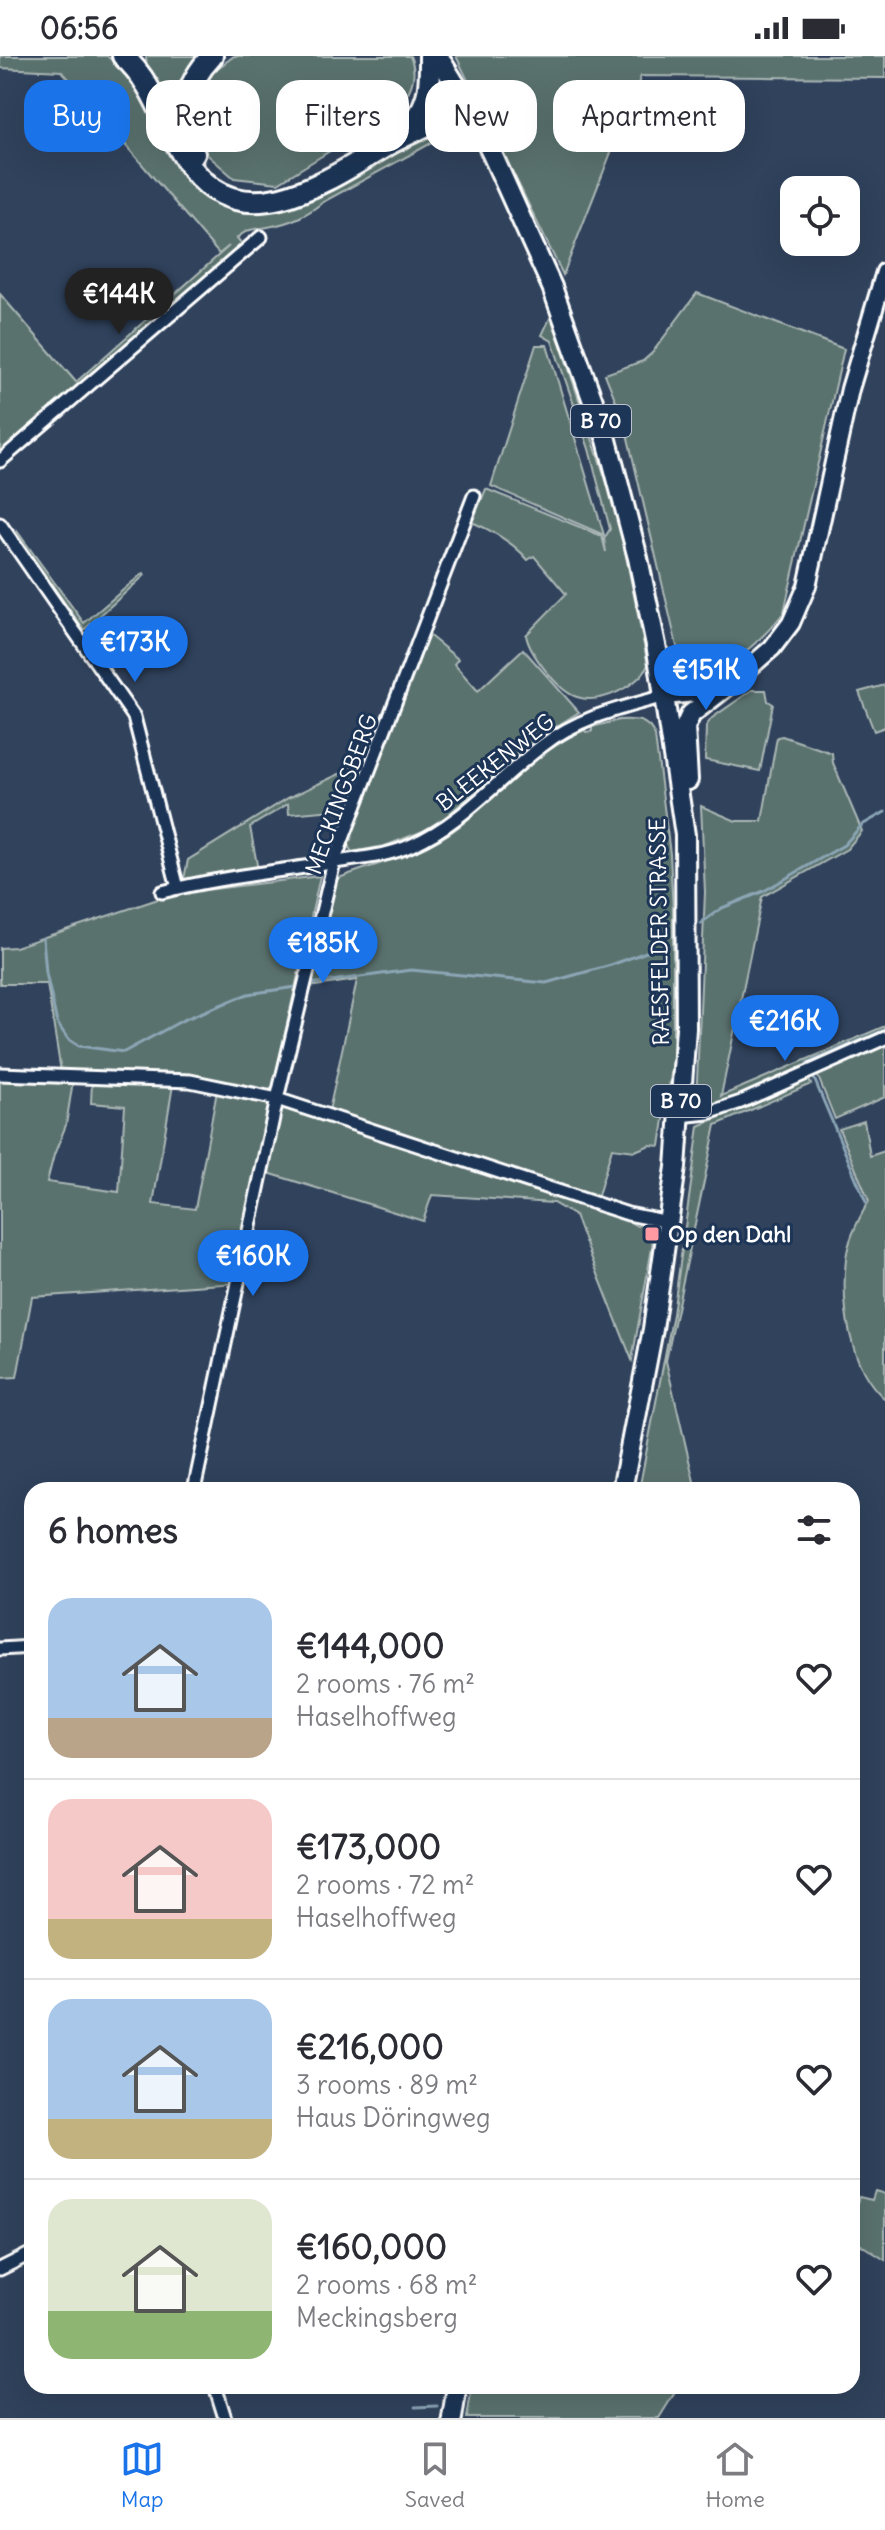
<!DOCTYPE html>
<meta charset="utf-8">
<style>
body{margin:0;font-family:Delius,sans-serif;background:#f2f2f3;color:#2b2b33;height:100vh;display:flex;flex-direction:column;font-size:30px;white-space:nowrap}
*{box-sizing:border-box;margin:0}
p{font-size:26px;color:#7c7c81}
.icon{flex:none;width:44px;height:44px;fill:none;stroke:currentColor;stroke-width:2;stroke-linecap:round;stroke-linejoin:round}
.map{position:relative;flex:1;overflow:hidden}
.details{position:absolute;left:24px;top:1426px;width:836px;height:912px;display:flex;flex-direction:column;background:#fff;border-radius:24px;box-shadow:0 8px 32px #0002}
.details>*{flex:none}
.hud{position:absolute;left:24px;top:24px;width:838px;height:72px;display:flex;gap:16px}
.controls{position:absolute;left:780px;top:120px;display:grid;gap:16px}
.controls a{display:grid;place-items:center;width:80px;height:80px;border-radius:16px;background:#fff;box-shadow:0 8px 32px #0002;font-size:40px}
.price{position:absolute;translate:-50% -68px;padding:0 18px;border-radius:28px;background:#1a73e8;color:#fff;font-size:26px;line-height:52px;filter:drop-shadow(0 2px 4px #0008)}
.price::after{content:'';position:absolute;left:50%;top:48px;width:24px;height:18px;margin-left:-12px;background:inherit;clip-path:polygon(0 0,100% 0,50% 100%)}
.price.selected{background:#222;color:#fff}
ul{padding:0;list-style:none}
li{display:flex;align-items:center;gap:24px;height:200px;padding:0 24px}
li+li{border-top:2px solid #e1e1e2}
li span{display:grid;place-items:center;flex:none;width:224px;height:160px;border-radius:24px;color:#555}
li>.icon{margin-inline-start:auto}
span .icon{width:96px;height:96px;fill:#fffc;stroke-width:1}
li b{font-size:34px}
h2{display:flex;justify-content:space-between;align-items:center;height:96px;padding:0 24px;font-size:34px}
.pill{padding:0 28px;border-radius:24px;background:#fff;box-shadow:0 8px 32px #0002;font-size:28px;line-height:72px}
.pill.selected{background:#1a73e8;color:#fff}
.status{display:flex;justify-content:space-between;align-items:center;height:56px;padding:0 40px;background:#fff;direction:ltr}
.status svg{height:22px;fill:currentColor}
.dock{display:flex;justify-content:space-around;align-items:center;height:112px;border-top:2px solid #e1e1e2;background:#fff;font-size:22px;color:#7c7c81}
.dock a{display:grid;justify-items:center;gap:4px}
.dock .selected{color:#1a73e8}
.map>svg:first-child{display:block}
.green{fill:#5a726e;stroke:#acb8b6;stroke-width:2}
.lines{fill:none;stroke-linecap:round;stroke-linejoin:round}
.stream{stroke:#8ca6b6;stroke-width:3}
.street-casing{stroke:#fff;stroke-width:17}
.secondary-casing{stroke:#fff;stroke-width:22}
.primary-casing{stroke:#fff;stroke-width:24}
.highway-casing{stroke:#fff;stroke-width:26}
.street{stroke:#1d3557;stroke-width:11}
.secondary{stroke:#1d3557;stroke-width:16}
.primary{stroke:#1d3557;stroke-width:18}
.highway{stroke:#1d3557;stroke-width:20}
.poi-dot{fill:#ff9aa2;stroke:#1d3557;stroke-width:3}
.labels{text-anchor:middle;stroke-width:6;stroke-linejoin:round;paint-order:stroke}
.shield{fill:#1d3557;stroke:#bbc2cd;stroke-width:2}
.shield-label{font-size:20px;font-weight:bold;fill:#fff}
.street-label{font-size:22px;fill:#fff;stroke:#1d3557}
.poi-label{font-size:22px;font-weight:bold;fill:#fff;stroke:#1d3557;text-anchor:start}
</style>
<div class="status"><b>06:56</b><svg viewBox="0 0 49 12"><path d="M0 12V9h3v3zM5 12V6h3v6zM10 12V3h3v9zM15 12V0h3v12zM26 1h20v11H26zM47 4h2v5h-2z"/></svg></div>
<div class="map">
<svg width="885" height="2362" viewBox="0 0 885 2362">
<rect width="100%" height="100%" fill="#30425c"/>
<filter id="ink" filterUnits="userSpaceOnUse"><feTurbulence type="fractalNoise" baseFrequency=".0125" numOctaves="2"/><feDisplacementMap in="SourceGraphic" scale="16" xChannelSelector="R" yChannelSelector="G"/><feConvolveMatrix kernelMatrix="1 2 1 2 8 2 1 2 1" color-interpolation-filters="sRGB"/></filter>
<g filter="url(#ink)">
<!-- green -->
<g class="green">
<path d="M0,0h107l31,27 47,85 70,39 185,-81 -3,14 -114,62c-17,14 -33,21 -55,25 -15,3 -18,0 -31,11l5,6 -242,208v-158l76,88 153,-136 -10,8 -157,-183 -62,-3z"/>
<path d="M146,0h58l-21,86 -36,-73z"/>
<path d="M234,0h176c9,20 0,36 -12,53l-120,74 -44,-5 -31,-27 -10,-44 13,-30z"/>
<path d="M456,0h429v22l-244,-2 -78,199z"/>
<path d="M697,237l147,56 -60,263c-18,24 -80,89 -105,43l-55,-234 -19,-47 38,-13 9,-8z"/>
<path d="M551,260l67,200 30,149c-9,21 -48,40 -71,32 -18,-5 -48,-44 -51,-62l40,-41 -32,-38 -6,4c-15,-18 -35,-29 -56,-38l14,-33 116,47 4,16 -2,-13 6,-10 -21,-80 -37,-108 -10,-6z"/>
<path d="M536,289h11l57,190 -113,-49z"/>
<path d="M17,475l67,92 59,-50 2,2 -61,55 -68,-97z"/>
<path d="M426,577l32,26 -4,5 24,27 45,-42 56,63 -58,37 -76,69 -22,13 -38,15 -33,6 -6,-9z"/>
<path d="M885,629v42l-11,4 -15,-39z"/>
<path d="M752,634h14l2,11 5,3 -13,67 -55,-11 1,-34 6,-8z"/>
<path d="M619,664c17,-1 29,-1 36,16l15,118 3,57v150l-13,85 -10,-1 -15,6 -23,-3 -15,51 -268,-88 28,-131 -49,7 24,-106c38,-17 80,-23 115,-46 48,-31 84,-84 138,-105l1,2 6,-1v-4z"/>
<path d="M782,680l50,17 1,10 29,68 -15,18 -85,48 -41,199 164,-70v7l-158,69 -22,6 -9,-4 9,-212 -4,-86 35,15h26l15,-84z"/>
<path d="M363,707l-18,46 -56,5 -1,-10 -38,23 8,43 -75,13 5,-23 100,-62z"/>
<path d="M320,820l-47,211 -7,5 -205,-20 -14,-88h-47v-36l15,-1 158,-53z"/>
<path d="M885,989v52l-50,22 -18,-45z"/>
<path d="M808,1022l3,6 -95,41 -50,236 30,129h-57l34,-176 26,-188z"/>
<path d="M0,1023l73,2 -7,44 -12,30 -7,27 72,10 6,-86 -34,-3 1,-22 81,4 -20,119 42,5 22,-118 49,10 4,7 -33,175 -205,14 -15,80 -17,1z"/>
<path d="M287,1051l338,112 12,7 3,-2 13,11 -1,13 -20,112 -57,-144 -22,-13 -121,-8 -9,26 -158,-49 14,-61z"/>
<path d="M864,1065l6,35 15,-5v248c-36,-31 -44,-94 -39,-140 2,-20 13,-41 23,-58l-30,-72z"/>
<path d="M875,2135l10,3v66l-33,-21v-23l7,-19 13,3z"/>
<path d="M472,2330h207l-20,32h-192z"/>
</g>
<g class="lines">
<!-- stream -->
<g class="stream">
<path d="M701,867l21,-15 42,-17 80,-46 18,-20 23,-13"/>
<path d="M43,882l3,35 11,50 11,16 11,7 45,6 59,-32 65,-26 48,-7"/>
<path d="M309,928l102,-14 135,13 65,-18 57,-21"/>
<path d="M807,1007l78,-33"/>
<path d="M813,1020l53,126"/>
<path d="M415,2351l22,-1"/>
</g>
<defs>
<g id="street">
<path d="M0,405l261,-224"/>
<path d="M0,468l134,193 44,171"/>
<path d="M162,836c54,-14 112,-20 168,-29 28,-5 56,-6 82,-18 52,-23 86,-66 130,-99 37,-29 79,-38 123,-50"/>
<path d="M0,1018l190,7 87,18 311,102 40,13 41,8"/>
<path d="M680,1060l28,-3 33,-11 144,-64"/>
<path d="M194,1434l83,-391 57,-237 140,-366"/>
<path d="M0,1593l32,-2"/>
<path d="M0,2213l32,-16"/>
<path d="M215,2330l10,32"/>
</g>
<path id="secondary" d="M665,640l39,-4 31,-12 37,-32 19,-25 16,-37 43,-197 35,-117"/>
<g id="primary">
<path d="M438,0l30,49 24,49 60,133 55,153 31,118 19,92 28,185 1,193 -10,139 -23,162 -31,161"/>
<path d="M688,724l-3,-53 6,-13 44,-34"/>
<path d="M452,2362l5,-32"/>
</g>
<g id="highway">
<path d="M123,0c35,31 42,78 70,114 56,70 142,5 198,-27 25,-13 51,-25 77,-38"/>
<path d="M417,63c14,-25 13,-35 13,-63"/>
<path d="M194,98c-18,-35 -8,-71 18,-98"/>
</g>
</defs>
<!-- street casing -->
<use href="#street" class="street-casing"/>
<!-- secondary casing -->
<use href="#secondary" class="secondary-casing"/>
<!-- primary casing -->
<use href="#primary" class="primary-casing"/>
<!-- highway casing -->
<use href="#highway" class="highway-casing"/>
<!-- street -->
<use href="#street" class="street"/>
<!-- secondary -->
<use href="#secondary" class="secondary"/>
<!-- primary -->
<use href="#primary" class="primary"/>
<!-- highway -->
<use href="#highway" class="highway"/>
</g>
</g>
<!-- markers -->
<rect class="poi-dot" x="644" y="1170" width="16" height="16" rx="4"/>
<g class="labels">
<!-- shield labels -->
<g class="shield">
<rect x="571" y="349" width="60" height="32" rx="6"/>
<rect x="651" y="1029" width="60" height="32" rx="6"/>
</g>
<g class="shield-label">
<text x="601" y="372">B 70</text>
<text x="681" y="1052">B 70</text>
</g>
<!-- street labels -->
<g class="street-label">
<text transform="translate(495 706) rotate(-38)" y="8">BLEEKENWEG</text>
<text transform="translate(341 738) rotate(-70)" y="8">MECKINGSBERG</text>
<text transform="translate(659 876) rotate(-91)" y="8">RAESFELDER STRASSE</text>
</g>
<!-- poi labels -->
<g class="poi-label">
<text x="668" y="1186">Op den Dahl</text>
</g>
</g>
</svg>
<div class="controls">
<a><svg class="icon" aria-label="locate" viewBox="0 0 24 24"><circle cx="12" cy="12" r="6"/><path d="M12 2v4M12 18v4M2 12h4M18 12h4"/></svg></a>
</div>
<b class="price selected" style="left:119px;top:280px">€144K</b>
<b class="price" style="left:135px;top:628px">€173K</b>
<b class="price" style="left:706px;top:656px">€151K</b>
<b class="price" style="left:323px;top:929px">€185K</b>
<b class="price" style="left:785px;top:1007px">€216K</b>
<b class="price" style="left:253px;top:1242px">€160K</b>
<div class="hud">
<a class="pill selected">Buy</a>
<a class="pill">Rent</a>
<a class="pill">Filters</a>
<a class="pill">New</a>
<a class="pill">Apartment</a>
</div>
<section class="details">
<h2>6 homes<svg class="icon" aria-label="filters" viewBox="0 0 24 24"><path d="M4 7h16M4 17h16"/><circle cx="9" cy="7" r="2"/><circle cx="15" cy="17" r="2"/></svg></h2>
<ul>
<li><span style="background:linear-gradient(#a9c7e8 75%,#b9a48a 0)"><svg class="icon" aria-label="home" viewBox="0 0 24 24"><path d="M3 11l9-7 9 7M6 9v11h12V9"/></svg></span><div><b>€144,000</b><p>2 rooms · 76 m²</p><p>Haselhoffweg</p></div><svg class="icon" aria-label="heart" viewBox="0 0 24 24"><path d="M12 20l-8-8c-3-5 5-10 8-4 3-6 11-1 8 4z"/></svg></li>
<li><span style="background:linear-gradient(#f6c9c9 75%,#c2b280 0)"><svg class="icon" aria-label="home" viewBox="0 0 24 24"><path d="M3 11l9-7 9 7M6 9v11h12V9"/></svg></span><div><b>€173,000</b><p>2 rooms · 72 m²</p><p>Haselhoffweg</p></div><svg class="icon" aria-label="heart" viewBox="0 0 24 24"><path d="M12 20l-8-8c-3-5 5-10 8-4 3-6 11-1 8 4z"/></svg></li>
<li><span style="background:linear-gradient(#a9c7e8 75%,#c2b280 0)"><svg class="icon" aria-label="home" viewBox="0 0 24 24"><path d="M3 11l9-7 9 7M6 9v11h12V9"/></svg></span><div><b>€216,000</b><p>3 rooms · 89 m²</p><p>Haus Döringweg</p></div><svg class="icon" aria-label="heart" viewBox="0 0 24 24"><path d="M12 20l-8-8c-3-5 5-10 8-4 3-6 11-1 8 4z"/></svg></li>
<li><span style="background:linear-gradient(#dfe7d0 70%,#8fb573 0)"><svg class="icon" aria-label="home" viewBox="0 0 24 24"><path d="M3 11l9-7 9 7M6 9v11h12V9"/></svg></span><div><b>€160,000</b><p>2 rooms · 68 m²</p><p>Meckingsberg</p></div><svg class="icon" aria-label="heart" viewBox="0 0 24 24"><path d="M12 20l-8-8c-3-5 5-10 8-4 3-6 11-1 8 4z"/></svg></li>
</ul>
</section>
</div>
<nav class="dock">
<a class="selected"><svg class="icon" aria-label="map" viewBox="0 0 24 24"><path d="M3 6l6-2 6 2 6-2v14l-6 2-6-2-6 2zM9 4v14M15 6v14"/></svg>Map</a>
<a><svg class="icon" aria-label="saved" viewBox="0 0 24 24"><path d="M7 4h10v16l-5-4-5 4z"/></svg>Saved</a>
<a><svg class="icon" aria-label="home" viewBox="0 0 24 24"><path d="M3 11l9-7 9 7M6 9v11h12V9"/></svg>Home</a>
</nav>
